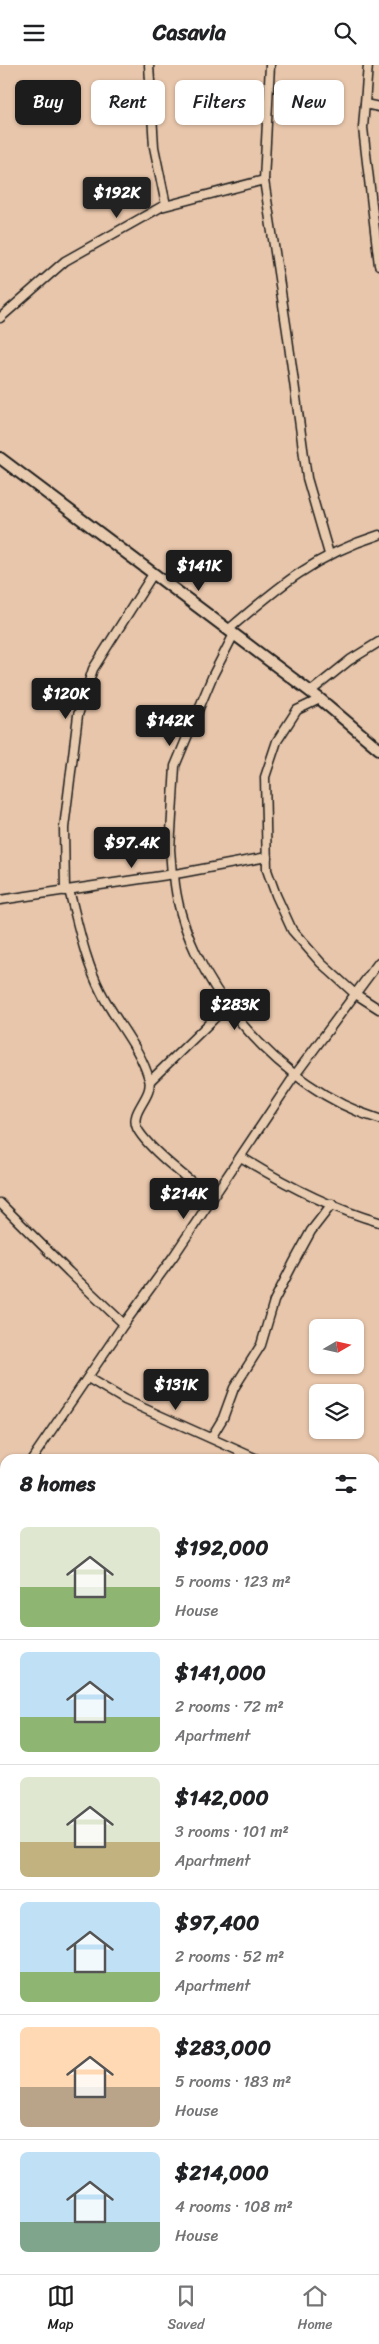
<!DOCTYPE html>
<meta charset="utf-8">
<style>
body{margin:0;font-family:Sriracha,sans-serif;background:#f2f2f2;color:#202124;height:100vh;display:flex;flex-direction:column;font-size:19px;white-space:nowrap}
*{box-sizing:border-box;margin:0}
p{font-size:16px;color:#757577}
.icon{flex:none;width:28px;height:28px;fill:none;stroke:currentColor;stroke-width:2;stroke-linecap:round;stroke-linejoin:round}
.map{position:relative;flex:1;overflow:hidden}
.sheet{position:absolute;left:0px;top:1389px;width:380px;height:821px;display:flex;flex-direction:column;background:#fff;border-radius:15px 15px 0 0;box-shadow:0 1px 4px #0004}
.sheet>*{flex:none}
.guide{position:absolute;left:15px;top:15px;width:350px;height:45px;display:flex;gap:10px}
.needle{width:32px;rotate:81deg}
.fabs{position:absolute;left:309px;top:1254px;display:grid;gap:10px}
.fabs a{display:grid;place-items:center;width:55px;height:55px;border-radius:8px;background:#fff;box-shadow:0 1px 4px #0004;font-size:25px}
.price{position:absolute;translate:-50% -42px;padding:0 11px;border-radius:5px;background:#1c1c1c;color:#fff;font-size:16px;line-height:32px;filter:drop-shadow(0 1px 2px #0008)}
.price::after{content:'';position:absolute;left:50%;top:30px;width:15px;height:11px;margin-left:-8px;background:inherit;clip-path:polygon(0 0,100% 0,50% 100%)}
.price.active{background:#222;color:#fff}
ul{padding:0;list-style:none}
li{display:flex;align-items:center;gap:15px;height:125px;padding:0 20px}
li+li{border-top:1px solid #e0e0e0}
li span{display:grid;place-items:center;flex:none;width:140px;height:100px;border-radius:8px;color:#555}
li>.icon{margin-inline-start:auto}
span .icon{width:60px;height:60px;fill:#fffc;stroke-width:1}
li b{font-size:21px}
h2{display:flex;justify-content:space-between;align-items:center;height:60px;padding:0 20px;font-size:21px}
.tag{padding:0 18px;border-radius:8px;background:#fff;box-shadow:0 1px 4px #0004;font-size:18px;line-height:45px}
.tag.active{background:#1c1c1c;color:#fff}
header{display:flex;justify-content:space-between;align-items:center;height:65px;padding:0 20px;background:#fff;font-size:22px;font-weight:700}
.tab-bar{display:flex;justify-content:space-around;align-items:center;height:70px;border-top:1px solid #e0e0e0;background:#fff;font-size:14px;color:#757577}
.tab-bar a{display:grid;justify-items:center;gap:2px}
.tab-bar .active{color:#1c1c1c}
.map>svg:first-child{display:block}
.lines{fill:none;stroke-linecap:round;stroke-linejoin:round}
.minor-casing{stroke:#1c1c1c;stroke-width:11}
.tertiary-casing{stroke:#1c1c1c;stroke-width:14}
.minor{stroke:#e9ccb0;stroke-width:8}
.tertiary{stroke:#e9ccb0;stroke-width:10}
</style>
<header><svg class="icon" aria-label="menu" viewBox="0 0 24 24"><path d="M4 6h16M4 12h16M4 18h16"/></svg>Casavia<svg class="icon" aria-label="search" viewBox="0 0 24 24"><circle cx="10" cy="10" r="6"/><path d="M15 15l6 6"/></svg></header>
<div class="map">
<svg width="379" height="2209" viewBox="0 0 379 2209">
<rect width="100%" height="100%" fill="#e8c6ab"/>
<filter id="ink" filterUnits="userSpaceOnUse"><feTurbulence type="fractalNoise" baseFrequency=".02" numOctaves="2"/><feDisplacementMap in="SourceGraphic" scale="10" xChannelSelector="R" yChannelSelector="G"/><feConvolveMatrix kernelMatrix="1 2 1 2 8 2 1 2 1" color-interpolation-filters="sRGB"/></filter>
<g filter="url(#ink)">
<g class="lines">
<defs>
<g id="minor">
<path d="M149,0l5,82 12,58"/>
<path d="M270,0l-6,115 23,151 20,147 22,76"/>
<path d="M368,0l-5,63 16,137"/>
<path d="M365,39l14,3"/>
<path d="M0,253l65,-57 96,-54 103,-27"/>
<path d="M228,565c50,-43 87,-75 151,-95"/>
<path d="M310,627l40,-32 29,-18"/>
<path d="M320,634l-23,11 -20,31 -12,36 2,93 9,25 16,35 29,33 33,30 25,16"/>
<path d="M172,810l-2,-26 5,-83 38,-91 21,-41"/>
<path d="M174,810c8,103 107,215 205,244"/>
<path d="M69,825c9,34 16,71 32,102 14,29 39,55 48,87 5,18 -20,32 -12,49 10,20 57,56 76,70"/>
<path d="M65,826l-1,-63 14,-113 15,-46 60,-95"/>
<path d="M0,835l181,-27 86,-16"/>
<path d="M150,1016l77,-75"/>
<path d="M241,1092c43,27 89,51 138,65"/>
<path d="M0,1138l69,69 55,52"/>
<path d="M88,1313l37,22 132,59"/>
<path d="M211,1373l12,-20 11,-30 27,-43 13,-44 19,-37 18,-33 21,-27"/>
<path d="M32,1394l92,-135 49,-67 122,-182 84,-113"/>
<path d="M375,1413h4"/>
<path d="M0,1440l5,-7"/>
<path d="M0,1456l5,5"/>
<path d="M375,1513h4"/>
<path d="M375,1625l4,-2"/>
<path d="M0,1634l5,4"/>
<path d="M375,1744l4,-2"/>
<path d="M375,1914l4,-3"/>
<path d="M375,1976l4,4"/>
<path d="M190,2209l3,-4"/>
</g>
<path id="tertiary" d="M0,393l320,241 59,50"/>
</defs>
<!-- minor casing -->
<use href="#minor" class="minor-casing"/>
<!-- tertiary casing -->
<use href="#tertiary" class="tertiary-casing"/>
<!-- minor -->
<use href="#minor" class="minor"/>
<!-- tertiary -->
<use href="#tertiary" class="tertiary"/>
</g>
</g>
</svg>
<div class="fabs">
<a><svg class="needle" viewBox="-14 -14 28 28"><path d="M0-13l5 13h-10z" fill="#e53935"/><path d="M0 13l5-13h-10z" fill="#757577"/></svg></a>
<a><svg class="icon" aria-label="layers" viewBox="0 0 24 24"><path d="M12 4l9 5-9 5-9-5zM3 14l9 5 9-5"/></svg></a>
</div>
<b class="price active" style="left:117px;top:154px">$192K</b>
<b class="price" style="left:199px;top:527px">$141K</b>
<b class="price" style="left:66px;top:655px">$120K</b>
<b class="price" style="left:170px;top:682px">$142K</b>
<b class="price" style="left:132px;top:804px">$97.4K</b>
<b class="price" style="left:235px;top:966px">$283K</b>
<b class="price" style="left:184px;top:1155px">$214K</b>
<b class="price" style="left:176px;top:1346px">$131K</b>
<div class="guide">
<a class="tag active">Buy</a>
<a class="tag">Rent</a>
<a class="tag">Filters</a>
<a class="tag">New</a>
</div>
<section class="sheet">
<h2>8 homes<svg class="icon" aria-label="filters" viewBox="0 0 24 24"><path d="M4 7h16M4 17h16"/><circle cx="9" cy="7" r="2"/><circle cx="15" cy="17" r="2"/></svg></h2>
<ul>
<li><span style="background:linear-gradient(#dfe7d0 60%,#8fb573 0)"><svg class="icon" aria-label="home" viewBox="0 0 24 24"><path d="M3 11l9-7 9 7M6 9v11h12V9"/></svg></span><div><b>$192,000</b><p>5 rooms · 123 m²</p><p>House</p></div></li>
<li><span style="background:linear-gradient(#bfe0f5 65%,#8fb573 0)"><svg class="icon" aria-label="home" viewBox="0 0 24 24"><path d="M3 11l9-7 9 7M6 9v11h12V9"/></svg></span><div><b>$141,000</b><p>2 rooms · 72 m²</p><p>Apartment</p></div></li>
<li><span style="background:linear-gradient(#dfe7d0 65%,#c2b280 0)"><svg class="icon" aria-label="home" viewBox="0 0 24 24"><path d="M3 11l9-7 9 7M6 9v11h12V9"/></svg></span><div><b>$142,000</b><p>3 rooms · 101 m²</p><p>Apartment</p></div></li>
<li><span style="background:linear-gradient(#bfe0f5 70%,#8fb573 0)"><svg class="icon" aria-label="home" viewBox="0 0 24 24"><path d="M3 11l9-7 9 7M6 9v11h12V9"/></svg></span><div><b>$97,400</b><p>2 rooms · 52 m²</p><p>Apartment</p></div></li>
<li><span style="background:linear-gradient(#ffd9b3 60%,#b9a48a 0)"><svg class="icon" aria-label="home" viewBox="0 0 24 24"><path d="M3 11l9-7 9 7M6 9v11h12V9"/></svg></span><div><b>$283,000</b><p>5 rooms · 183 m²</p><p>House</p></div></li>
<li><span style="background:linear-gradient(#bfe0f5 70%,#7fa58c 0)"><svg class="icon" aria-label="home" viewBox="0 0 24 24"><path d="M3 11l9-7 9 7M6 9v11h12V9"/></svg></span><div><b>$214,000</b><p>4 rooms · 108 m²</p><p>House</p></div></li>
</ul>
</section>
</div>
<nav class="tab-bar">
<a class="active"><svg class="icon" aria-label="map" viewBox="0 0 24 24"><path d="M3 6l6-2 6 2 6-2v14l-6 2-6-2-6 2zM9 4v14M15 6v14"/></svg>Map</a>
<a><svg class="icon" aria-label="saved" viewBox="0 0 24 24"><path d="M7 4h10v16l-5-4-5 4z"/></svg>Saved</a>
<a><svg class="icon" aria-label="home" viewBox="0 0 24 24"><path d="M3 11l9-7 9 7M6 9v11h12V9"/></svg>Home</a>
</nav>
